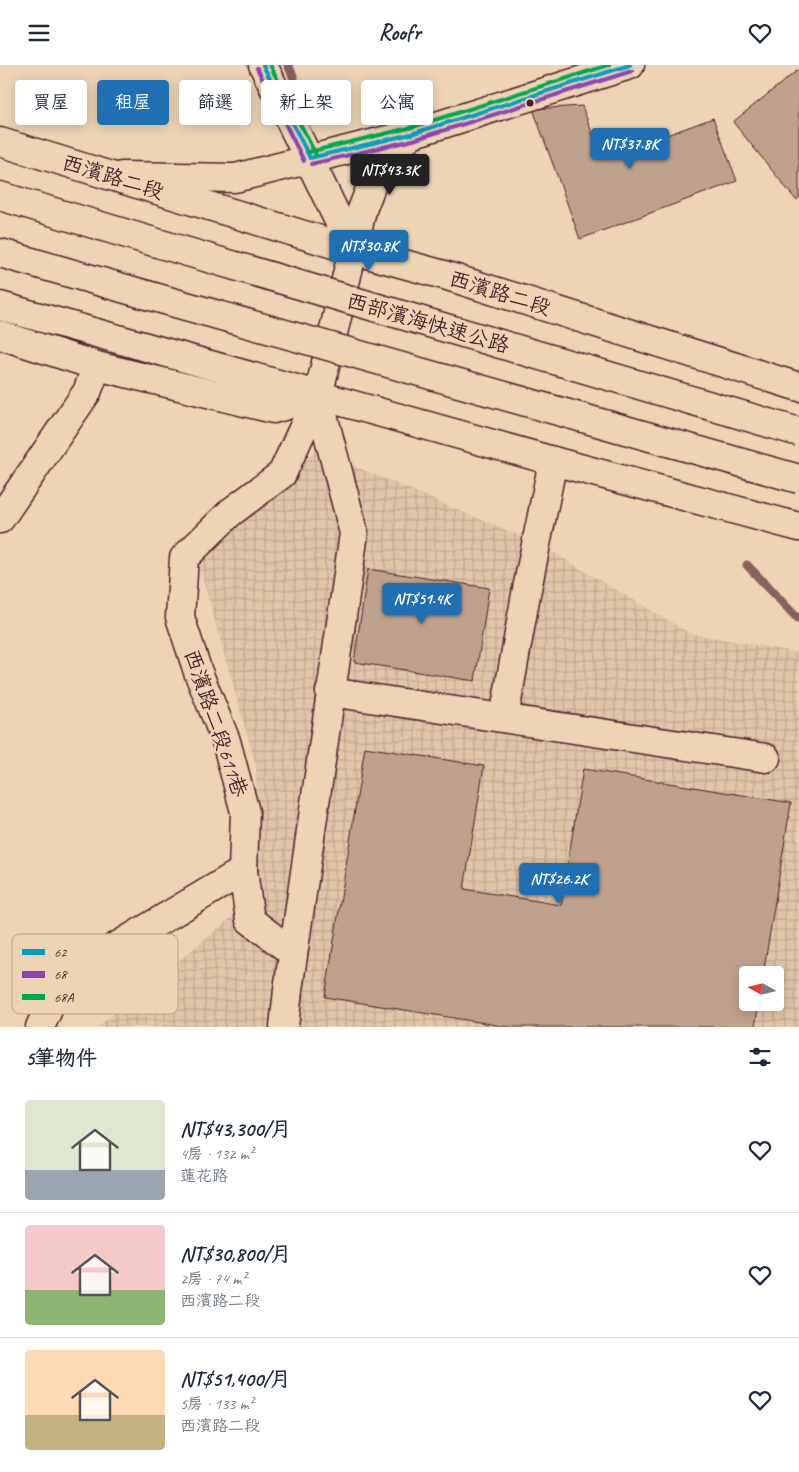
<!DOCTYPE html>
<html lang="zh-TW">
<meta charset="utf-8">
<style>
body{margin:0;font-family:Caveat,"LXGW WenKai TC",sans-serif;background:#f6f6f7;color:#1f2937;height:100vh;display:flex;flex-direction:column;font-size:19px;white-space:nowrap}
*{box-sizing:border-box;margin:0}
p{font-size:16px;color:#747a83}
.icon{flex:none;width:28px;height:28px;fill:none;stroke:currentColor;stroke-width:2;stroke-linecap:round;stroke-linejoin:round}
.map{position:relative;height:962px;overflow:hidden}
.sheet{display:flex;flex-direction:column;background:#fff;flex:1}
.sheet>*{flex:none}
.guide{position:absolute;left:15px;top:15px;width:500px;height:45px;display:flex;gap:10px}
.needle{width:32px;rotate:278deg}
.buttons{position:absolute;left:739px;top:901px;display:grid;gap:10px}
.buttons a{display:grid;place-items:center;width:45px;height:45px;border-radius:5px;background:#fff;box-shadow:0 2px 12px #0003;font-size:25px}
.price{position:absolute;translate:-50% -42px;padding:0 11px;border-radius:5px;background:#1f6fb2;color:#fff;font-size:16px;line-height:32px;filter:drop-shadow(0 1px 2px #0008)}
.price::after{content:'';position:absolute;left:50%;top:30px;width:15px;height:11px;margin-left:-8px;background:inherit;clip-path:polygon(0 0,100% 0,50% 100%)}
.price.on{background:#222;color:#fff}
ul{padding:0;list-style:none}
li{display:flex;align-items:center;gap:15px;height:125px;padding:0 25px}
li+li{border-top:1px solid #e0e1e3}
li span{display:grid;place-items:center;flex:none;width:140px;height:100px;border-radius:5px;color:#555}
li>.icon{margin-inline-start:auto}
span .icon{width:60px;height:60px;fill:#fffc;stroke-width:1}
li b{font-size:21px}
h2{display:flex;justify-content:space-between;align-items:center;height:60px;padding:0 25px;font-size:21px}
.tag{padding:0 18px;border-radius:5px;background:#fff;box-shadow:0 2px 12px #0003;font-size:18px;line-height:45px}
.tag.on{background:#1f6fb2;color:#fff}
header{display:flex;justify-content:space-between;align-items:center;height:65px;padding:0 25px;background:#fff;font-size:22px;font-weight:600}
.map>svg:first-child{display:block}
.industrial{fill:url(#industrial-grid);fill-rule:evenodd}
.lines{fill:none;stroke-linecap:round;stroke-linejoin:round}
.stream{stroke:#87625f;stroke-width:9}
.building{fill:#bfa28e;stroke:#4a1f2b}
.minor-casing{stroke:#4a1f2b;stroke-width:31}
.major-casing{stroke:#4a1f2b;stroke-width:31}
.highway-casing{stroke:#4a1f2b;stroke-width:31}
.minor{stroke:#edd4b5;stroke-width:28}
.major{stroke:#edd4b5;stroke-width:28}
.highway{stroke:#edd4b5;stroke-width:28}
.highway-bridge-casing{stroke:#4a1f2b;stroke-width:31;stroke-linecap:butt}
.highway-bridge{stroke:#edd4b5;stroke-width:28}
.bus-1-casing{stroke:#edd4b5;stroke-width:8}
.bus-2-casing{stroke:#edd4b5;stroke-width:8}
.bus-3-casing{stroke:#edd4b5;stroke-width:8}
.bus-1{stroke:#079bbe;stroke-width:4}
.bus-2{stroke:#8e44ad;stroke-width:4}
.bus-3{stroke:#00a651;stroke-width:4}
.bus-dot{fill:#4a1f2b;stroke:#edd4b5;stroke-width:2}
.labels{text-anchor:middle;stroke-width:4.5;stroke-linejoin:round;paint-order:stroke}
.street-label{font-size:21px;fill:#4a1f2b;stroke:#edd4b5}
.key{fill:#edd4b5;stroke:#bc9e8c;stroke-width:1}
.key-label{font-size:14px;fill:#4a1f2b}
</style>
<header><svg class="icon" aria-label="menu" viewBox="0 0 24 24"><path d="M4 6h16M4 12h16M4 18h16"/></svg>Roofr<svg class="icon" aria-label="heart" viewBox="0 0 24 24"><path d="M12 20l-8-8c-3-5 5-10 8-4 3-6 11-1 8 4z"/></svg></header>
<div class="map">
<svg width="799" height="962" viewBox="0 0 799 962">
<defs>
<pattern id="industrial-grid" width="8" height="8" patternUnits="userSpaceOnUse" patternTransform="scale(1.25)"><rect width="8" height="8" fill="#dfc5a9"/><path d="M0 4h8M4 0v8" fill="none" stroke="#c1a992"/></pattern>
</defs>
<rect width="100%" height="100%" fill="#edd4b5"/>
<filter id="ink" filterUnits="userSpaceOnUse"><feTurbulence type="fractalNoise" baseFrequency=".02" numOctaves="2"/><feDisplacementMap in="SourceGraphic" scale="10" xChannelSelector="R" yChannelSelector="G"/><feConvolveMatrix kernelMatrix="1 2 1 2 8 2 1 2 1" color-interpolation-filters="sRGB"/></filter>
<g filter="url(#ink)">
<!-- industrial -->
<path class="industrial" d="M316,385l223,94 150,89 110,20v374h-701l160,-131 -2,-130 -58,-204zM748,910h27v28h-27z"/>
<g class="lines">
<!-- stream -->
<g class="stream">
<path d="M288,0l6,13"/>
<path d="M747,500l52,55"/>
</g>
</g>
<!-- building -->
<g class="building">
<path d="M799,4v129l-3,2 -63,-78z"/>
<path d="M582,41l20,53 111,-41 24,63 -157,58 -47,-130z"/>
<path d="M368,504l121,19 -14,93 -121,-19z"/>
<path d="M365,682l119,19 -20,123 97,16 22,-136 208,34 -28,172h-15v28h11l-4,24h-246l-184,-30z"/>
</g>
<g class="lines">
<defs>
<g id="minor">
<path d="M122,111l113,2 176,-44 219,-69"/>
<path d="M353,185l9,-40 16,-42 33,-34"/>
<path d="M0,270l97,31 176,43 45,-13"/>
<path d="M0,454l87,-127 10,-26"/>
<path d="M330,627l436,66"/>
<path d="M504,653l22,-124 27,-133"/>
<path d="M243,806l7,49 43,33"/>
<path d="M40,962l22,-48 181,-108 2,-59 -19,-71 -28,-69 -18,-55 4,-59 47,-46 51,-38 36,-78 35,-146 -90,-185"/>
<path d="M284,962l4,-37 66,-457 -36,-137"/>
</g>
<g id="major">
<path d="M0,77l353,108 91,25 355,112"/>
<path d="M0,241l553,155 246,66"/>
</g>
<g id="highway">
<path d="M0,131l164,49"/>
<path d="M0,188l147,42"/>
</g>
</defs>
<!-- minor casing -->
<use href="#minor" class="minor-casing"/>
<!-- major casing -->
<use href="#major" class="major-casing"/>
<!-- highway casing -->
<use href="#highway" class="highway-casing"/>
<!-- minor -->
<use href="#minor" class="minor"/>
<!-- major -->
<use href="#major" class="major"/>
<!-- highway -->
<use href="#highway" class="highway"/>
<defs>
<g id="highway-bridge">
<path d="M164,180l635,187"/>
<path d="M147,230l652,184"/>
</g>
</defs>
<!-- highway-bridge casing -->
<use href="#highway-bridge" class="highway-bridge-casing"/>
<!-- highway-bridge -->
<use href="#highway-bridge" class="highway-bridge"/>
<defs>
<g id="bus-1">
<path d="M263,0l47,93"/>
<path d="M310,93l101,-24 219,-69"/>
</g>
<g id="bus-2">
<path d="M257,3l47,93"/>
<path d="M311,99l102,-24 219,-69"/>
</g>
<g id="bus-3">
<path d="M270,0l46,90"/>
<path d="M309,87l100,-24 200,-63"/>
</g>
</defs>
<!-- bus-1 casing -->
<use href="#bus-1" class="bus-1-casing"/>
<!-- bus-2 casing -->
<use href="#bus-2" class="bus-2-casing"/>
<!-- bus-3 casing -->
<use href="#bus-3" class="bus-3-casing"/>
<!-- bus-1 -->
<use href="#bus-1" class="bus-1"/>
<!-- bus-2 -->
<use href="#bus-2" class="bus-2"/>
<!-- bus-3 -->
<use href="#bus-3" class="bus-3"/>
</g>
</g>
<!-- markers -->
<circle class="bus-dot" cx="530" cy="38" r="4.5"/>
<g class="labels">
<!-- street labels -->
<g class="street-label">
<text transform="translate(113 112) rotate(17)" y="7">西濱路二段</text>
<text transform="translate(500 228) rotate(17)" y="7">西濱路二段</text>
<text transform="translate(428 258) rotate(16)" y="7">西部濱海快速公路</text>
<text transform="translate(216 658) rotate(71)" y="7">西濱路二段611巷</text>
</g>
</g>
<!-- legend -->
<rect x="12" y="869" width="166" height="80" rx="8" class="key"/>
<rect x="22" y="884" width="23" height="6" fill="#079bbe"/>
<rect x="22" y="906" width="23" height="7" fill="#8e44ad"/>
<rect x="22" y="929" width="23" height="6" fill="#00a651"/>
<g class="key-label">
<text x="54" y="892">62</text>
<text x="54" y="914">68</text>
<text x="54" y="937">68A</text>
</g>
</svg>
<div class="buttons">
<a><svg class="needle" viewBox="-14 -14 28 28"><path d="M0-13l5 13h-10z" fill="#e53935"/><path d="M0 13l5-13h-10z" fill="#747a83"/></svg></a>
</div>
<b class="price" style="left:630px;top:105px">NT$37.8K</b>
<b class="price on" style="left:390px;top:131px">NT$43.3K</b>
<b class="price" style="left:369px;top:207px">NT$30.8K</b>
<b class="price" style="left:422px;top:560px">NT$51.4K</b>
<b class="price" style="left:559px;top:840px">NT$26.2K</b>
<div class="guide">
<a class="tag">買屋</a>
<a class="tag on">租屋</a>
<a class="tag">篩選</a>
<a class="tag">新上架</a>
<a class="tag">公寓</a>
</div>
</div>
<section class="sheet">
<h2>5筆物件<svg class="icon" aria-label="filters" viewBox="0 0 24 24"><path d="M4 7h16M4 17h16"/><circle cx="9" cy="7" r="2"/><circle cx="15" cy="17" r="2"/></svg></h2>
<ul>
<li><span style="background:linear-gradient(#dfe7d0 70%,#9aa5b1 0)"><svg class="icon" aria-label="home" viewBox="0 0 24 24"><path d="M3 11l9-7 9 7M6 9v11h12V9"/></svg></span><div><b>NT$43,300/月</b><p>4房 · 132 m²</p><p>蓮花路</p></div><svg class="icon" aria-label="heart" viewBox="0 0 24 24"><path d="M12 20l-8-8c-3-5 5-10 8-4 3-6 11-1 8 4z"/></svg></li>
<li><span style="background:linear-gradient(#f6c9c9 65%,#8fb573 0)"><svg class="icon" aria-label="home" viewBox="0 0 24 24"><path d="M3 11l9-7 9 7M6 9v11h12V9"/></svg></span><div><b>NT$30,800/月</b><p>2房 · 74 m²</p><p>西濱路二段</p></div><svg class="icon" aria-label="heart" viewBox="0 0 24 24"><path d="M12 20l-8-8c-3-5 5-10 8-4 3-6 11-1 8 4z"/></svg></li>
<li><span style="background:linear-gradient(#ffd9b3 65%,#c2b280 0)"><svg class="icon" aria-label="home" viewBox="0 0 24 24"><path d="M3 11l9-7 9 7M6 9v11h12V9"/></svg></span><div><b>NT$51,400/月</b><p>5房 · 133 m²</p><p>西濱路二段</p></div><svg class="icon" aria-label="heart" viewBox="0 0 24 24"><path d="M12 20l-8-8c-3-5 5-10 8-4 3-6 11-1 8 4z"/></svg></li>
</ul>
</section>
